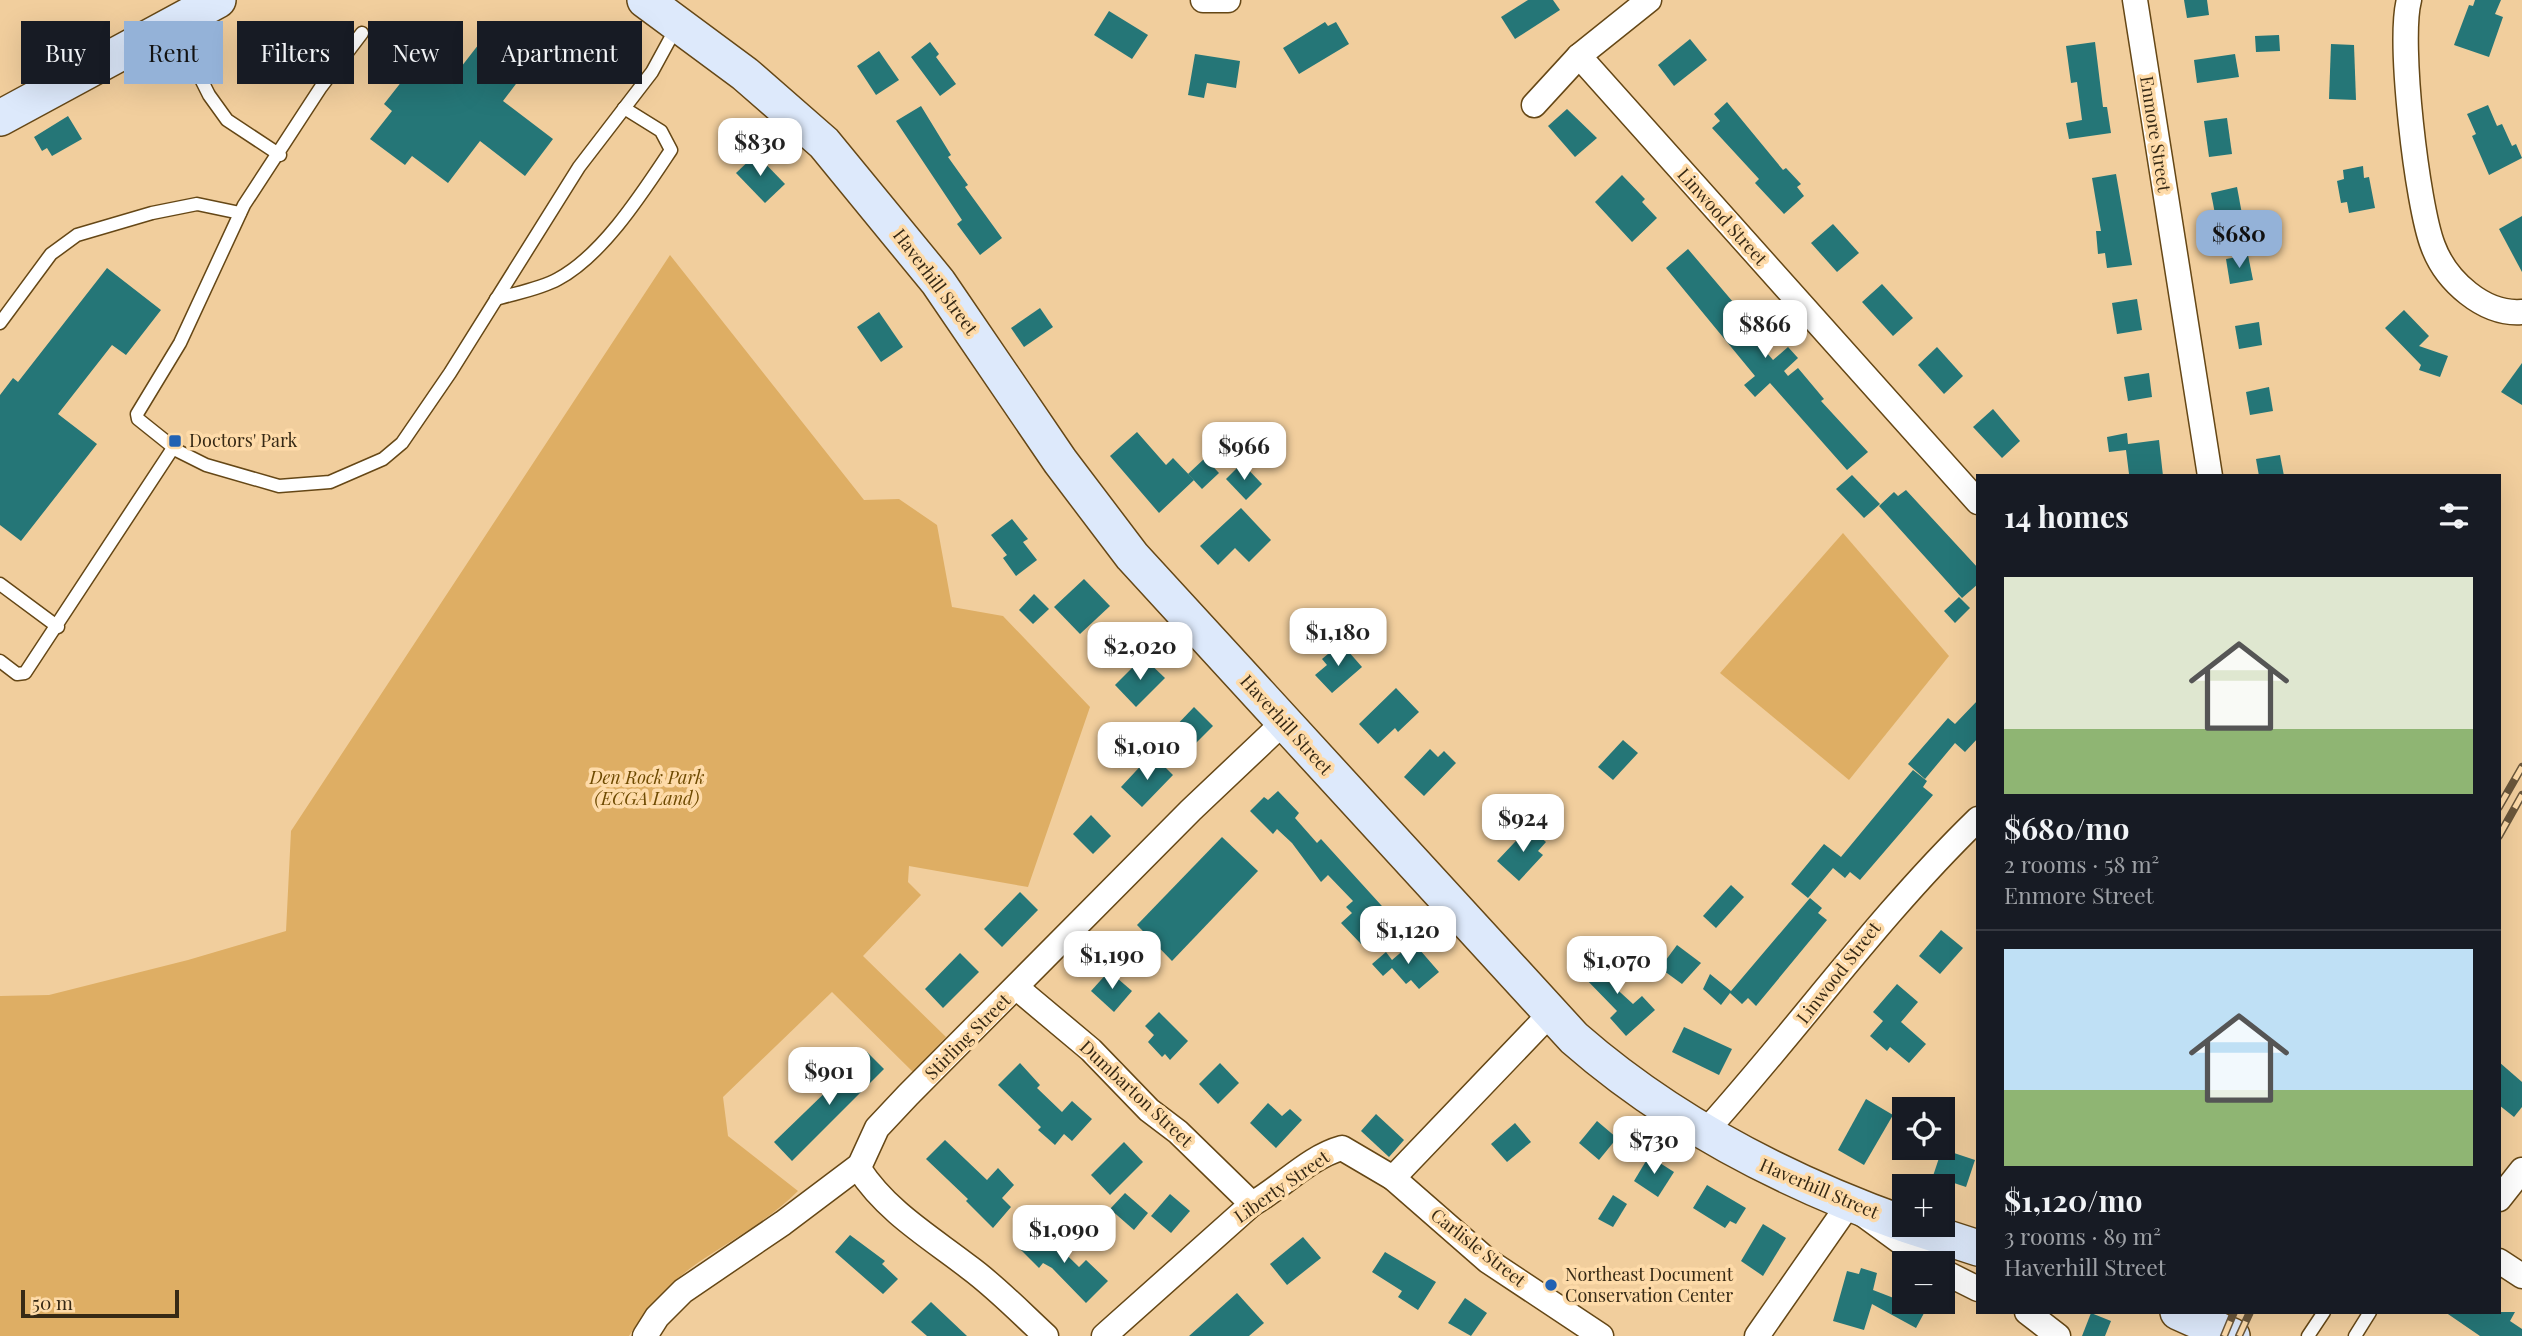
<!DOCTYPE html>
<meta charset="utf-8">
<style>
body{margin:0;font-family:"Playfair Display",serif;background:#242831;color:#f1f3f6;height:100vh;display:flex;flex-direction:column;font-size:26px;white-space:nowrap}
*{box-sizing:border-box;margin:0}
p{font-size:23px;color:#9ea1a6}
.icon{flex:none;width:38px;height:38px;fill:none;stroke:currentColor;stroke-width:2;stroke-linecap:round;stroke-linejoin:round}
.map{position:relative;flex:1;overflow:hidden}
.side{position:absolute;left:1976px;top:474px;width:525px;height:840px;display:flex;flex-direction:column;background:#171b24;border-radius:0px;box-shadow:0 7px 28px #0002}
.side>*{flex:none}
.hud{position:absolute;left:21px;top:21px;width:665px;height:63px;display:flex;gap:14px}
.controls{position:absolute;left:1892px;top:1097px;display:grid;gap:14px}
.controls a{display:grid;place-items:center;width:63px;height:63px;border-radius:0px;background:#171b24;box-shadow:0 7px 28px #0002;font-size:35px}
.scale{position:absolute;left:21px;bottom:18px;width:158px;box-sizing:border-box;padding-left:7px;border:4px solid #362915;border-top:0;font-size:19px;line-height:24px;white-space:nowrap;color:#362915;-webkit-text-stroke:5px #fedba9;paint-order:stroke}
.price{position:absolute;translate:-50% -60px;padding:0 16px;border-radius:14px;background:#fff;color:#222;font-size:23px;line-height:46px;filter:drop-shadow(0 2px 4px #0008)}
.price::after{content:'';position:absolute;left:50%;top:42px;width:21px;height:16px;margin-left:-10px;background:inherit;clip-path:polygon(0 0,100% 0,50% 100%)}
.price.on{background:#94b2d8;color:#111}
ul{padding:0;list-style:none}
li{display:grid;align-content:center;gap:14px;height:371px;padding:0 28px}
li+li{border-top:2px solid #363941}
li span{display:grid;place-items:center;height:217px;border-radius:0px;color:#555}
li>.icon{margin-inline-start:auto}
span .icon{width:126px;height:126px;fill:#fffc;stroke-width:1}
li b{font-size:30px}
h2{display:flex;justify-content:space-between;align-items:center;height:84px;padding:0 28px;font-size:30px}
.chip{padding:0 24px;border-radius:0px;background:#171b24;box-shadow:0 7px 28px #0002;font-size:24px;line-height:63px}
.chip.on{background:#94b2d8;color:#111}
.map>svg:first-child{display:block}
.green{fill:#deae64}
.building{fill:#257677}
.lines{fill:none;stroke-linecap:round;stroke-linejoin:round}
.service-casing{stroke:#654716;stroke-width:15}
.minor-casing{stroke:#654716;stroke-width:27}
.secondary-casing{stroke:#654716;stroke-width:38}
.service{stroke:#fff;stroke-width:12}
.minor{stroke:#fff;stroke-width:24}
.secondary{stroke:#dde9fb;stroke-width:35}
.rail-casing{stroke:#6b573b;stroke-width:8}
.rail{stroke:#fedba9;stroke-width:5;stroke-dasharray:16;stroke-linecap:butt}
.poi-dot{fill:#2262b3;stroke:#fedba9;stroke-width:2.5}
.labels{text-anchor:middle;stroke-width:7;stroke-linejoin:round;paint-order:stroke}
.street-label{font-size:18px;fill:#362915;stroke:#fedba9}
.poi-label{font-size:18px;fill:#362915;stroke:#fedba9;text-anchor:start}
.park-label{font-size:18px;font-style:italic;fill:#6e4a01;stroke:#fedba9}
</style>
<div class="map">
<svg width="2522" height="1336" viewBox="0 0 2522 1336">
<rect width="100%" height="100%" fill="#f1ce9d"/>
<!-- green -->
<g class="green">
<path d="M670,255l194,245 35,-1 38,26 15,82 51,9 87,91 -62,180 -119,-21 -1,16 13,13 -58,61 83,81 -33,35 -81,-80 -109,105 5,39 70,55c-28,28 -60,45 -93,67 -30,19 -57,48 -76,78h-629v-340l49,-1 139,-35 98,-29 5,-100z"/>
<path d="M1843,533l106,123 -100,124 -129,-107z"/>
</g>
<!-- building -->
<g class="building">
<path d="M1528,0h25l7,10 -45,29 -14,-22z"/>
<path d="M2184,0h23l2,15 -22,3z"/>
<path d="M2475,0h26l-6,14 8,3 -14,40 -35,-12 15,-40 4,1z"/>
<path d="M1109,11l39,24 -16,24 -38,-24z"/>
<path d="M1325,22l3,4 8,-4 13,22 -50,30 -16,-26z"/>
<path d="M489,31l42,33 -28,37 50,38 -28,37 -45,-35 -32,42 -36,-27 -7,9 -35,-26 22,-28 -8,-7 44,-56 30,23z"/>
<path d="M2279,35l1,16 -24,1 -1,-16z"/>
<path d="M1690,39l17,21 -33,26 -16,-21z"/>
<path d="M930,42l9,12 -3,3 20,27 -16,12 -29,-39z"/>
<path d="M2095,42l8,65h4l4,26 -42,6 -3,-16 16,-3 -5,-38 -6,1 -5,-37z"/>
<path d="M2331,44l23,1 2,55 -27,-1z"/>
<path d="M879,51l20,29 -23,15 -19,-29z"/>
<path d="M1195,54l45,7 -4,27 -29,-5 -3,15 -16,-3z"/>
<path d="M2235,54l4,23 -42,6 -3,-23z"/>
<path d="M1727,102l56,68 3,-2 15,16 -4,3 7,9 -20,18 -29,-31 4,-4 -47,-51 8,-7 -6,-7z"/>
<path d="M2488,105l9,21 5,-2 10,22 4,-2 6,14 -33,17 -17,-39 4,-2 -9,-20z"/>
<path d="M921,106l30,49 -3,2 20,28 -3,2 37,51 -22,17 -23,-31 5,-4 -66,-99z"/>
<path d="M1567,109l30,29 -22,19 -27,-31z"/>
<path d="M68,116l14,23 -30,17 -5,-8 -5,3 -8,-14z"/>
<path d="M2227,118l5,36 -23,3 -5,-36z"/>
<path d="M756,154l29,30 -20,19 -29,-30z"/>
<path d="M2363,166l1,12 5,-1 6,31 -26,5 -2,-11 -6,1 -4,-22 7,-2 -1,-9z"/>
<path d="M2116,174l16,91 -25,3 -2,-15 -7,1 -2,-23h5l-9,-53z"/>
<path d="M1622,175l23,24 -3,3 15,16 -25,24 -37,-40z"/>
<path d="M2237,187l5,27 -26,5 -5,-26z"/>
<path d="M2522,216v56l-23,-43z"/>
<path d="M1833,224l26,29 -22,19 -26,-29z"/>
<path d="M1688,249l79,93 -6,4 12,14 15,-13 10,11 -14,13 4,5 10,-8 26,31 -3,2 47,51 -21,18 -77,-87 -15,14 -11,-12 11,-9 -89,-108z"/>
<path d="M2248,255l5,25 -23,4 -4,-25z"/>
<path d="M107,268l54,42 -35,45 -14,-10 -54,69 39,30 -76,97 -21,-16v-130l13,-17 5,4z"/>
<path d="M1882,284l31,34 -20,18 -31,-34z"/>
<path d="M2137,299l5,31 -25,4 -5,-31z"/>
<path d="M1040,308l13,19 -29,20 -13,-19z"/>
<path d="M2404,310l25,26 -10,10 29,10 -8,21 -21,-7 2,-5 -36,-37z"/>
<path d="M879,312l24,35 -22,15 -24,-35z"/>
<path d="M2259,322l3,23 -23,4 -4,-23z"/>
<path d="M1937,347l26,29 -19,18 -26,-29z"/>
<path d="M2522,363v42l-21,-13z"/>
<path d="M2149,373l3,24 -24,4 -4,-24z"/>
<path d="M2269,387l4,24 -23,4 -4,-23z"/>
<path d="M1993,409l27,32 -18,17 -29,-31z"/>
<path d="M1137,432l29,33 7,-7 21,22 -35,33 -49,-57z"/>
<path d="M2127,433l1,11 31,-4 4,36 -34,-2 -3,-24 -17,2 -2,-15z"/>
<path d="M2280,455l4,21h-25l-3,-17z"/>
<path d="M1205,458l14,15 -17,16 -14,-15z"/>
<path d="M1242,463l20,21 -16,16 -20,-21z"/>
<path d="M1852,475l28,29 -16,14 -28,-29z"/>
<path d="M1906,490l72,78v16l-16,14 -83,-92 15,-14 4,4z"/>
<path d="M1241,508l30,32 -22,22 -14,-14 -17,17 -18,-19z"/>
<path d="M1012,519l16,20 -5,3 14,18 -21,16 -13,-18 4,-3 -16,-20z"/>
<path d="M1084,579l26,27 -30,28 -26,-27z"/>
<path d="M1034,594l15,15 -16,15 -14,-14z"/>
<path d="M1959,597l11,11 -15,15 -11,-12z"/>
<path d="M1341,643l21,24 -30,26 -17,-18 12,-10 -5,-6z"/>
<path d="M1143,657l22,21 -29,29 -21,-22z"/>
<path d="M1396,688l23,24 -21,20 -3,-4 -17,16 -19,-20z"/>
<path d="M1978,700v38l-13,14 -10,-9 -30,36 -17,-15 40,-46 7,6z"/>
<path d="M1194,707l19,19 -21,21 -19,-18z"/>
<path d="M1623,740l15,13 -25,27 -15,-13z"/>
<path d="M1430,749l8,8 6,-6 12,12 -32,33 -20,-19z"/>
<path d="M1148,758l9,9 4,-4 12,12 -31,32 -21,-20z"/>
<path d="M1913,770l14,11 -4,6 10,8 -73,85 -10,-8 -5,6 -12,-10 -25,30 -17,-14 33,-40 17,13z"/>
<path d="M1278,791l21,22 -4,5 22,25 4,-4 70,77 -30,28 -20,-21 11,-10 -6,-6 7,-6 -25,-26 -7,7 -29,-39 -15,-14 -4,5 -23,-23 14,-14 4,3z"/>
<path d="M1091,815l20,21 -18,18 -20,-20z"/>
<path d="M1529,827l17,15 -8,9 5,4 -24,26 -22,-20z"/>
<path d="M1222,837l36,34 -86,90 -35,-36z"/>
<path d="M1731,885l13,12 -28,31 -13,-12z"/>
<path d="M1020,892l18,18 -36,37 -18,-18z"/>
<path d="M1810,898l12,10 -4,5 9,7 -71,86 -8,-8 -6,6 -12,-11 -9,12 -18,-16 7,-15 21,17z"/>
<path d="M1941,930l22,18 -23,26 -21,-18z"/>
<path d="M1413,942l26,30 -20,17 -8,-9 -5,4 -14,-16 -9,8 -11,-12 14,-12 6,8z"/>
<path d="M1677,945l24,18 -19,21 -22,-16z"/>
<path d="M960,953l19,19 -36,36 -18,-19z"/>
<path d="M1602,954l17,18 -10,10 24,22 9,-8 13,14 -29,26 -16,-18 7,-7 -36,-37z"/>
<path d="M1109,971l23,20 -18,21 -23,-21z"/>
<path d="M1897,984l21,18 -17,20 25,22 -17,19 -19,-16 -3,4 -17,-15 13,-15 -10,-9z"/>
<path d="M1159,1012l29,29 -18,19 -5,-6 -3,3 -14,-15 6,-7 -9,-9z"/>
<path d="M1684,1027l48,22 -13,26 -47,-23z"/>
<path d="M867,1052l17,17 -92,92 -18,-19z"/>
<path d="M2499,1062l23,20v25l-8,10 -15,-12z"/>
<path d="M1020,1063l20,22 -3,3 25,24 10,-11 20,18 -20,22 -8,-7 -9,11 -17,-15 3,-3 -43,-42z"/>
<path d="M1220,1063l19,20 -21,21 -19,-20z"/>
<path d="M1866,1099l27,16 -29,50 -26,-15z"/>
<path d="M1268,1103l14,13 8,-7 12,11 -26,28 -26,-25z"/>
<path d="M1376,1114l28,26 -15,17 -28,-26z"/>
<path d="M1597,1121l20,17 -18,22 -20,-17z"/>
<path d="M1515,1123l16,19 -24,20 -16,-18z"/>
<path d="M945,1140l42,40 11,-12 16,17 -12,13 9,9 -18,21 -27,-27 2,-2 -42,-40z"/>
<path d="M1124,1142l19,20 -33,33 -19,-20z"/>
<path d="M1942,1149l33,11 -9,27 -33,-11z"/>
<path d="M1649,1156l25,16 -16,25 -24,-16z"/>
<path d="M1707,1185l39,23 -10,16 -6,-3 -5,7 -32,-20z"/>
<path d="M1125,1193l23,20 -14,17 -24,-21z"/>
<path d="M1170,1194l20,17 -19,22 -20,-17z"/>
<path d="M1613,1195l14,9 -14,23 -15,-8z"/>
<path d="M1763,1224l23,14 -23,38 -22,-15z"/>
<path d="M1039,1228l40,39 7,-7 22,21 -22,22 -34,-35 -9,-5 -4,5 -20,-20z"/>
<path d="M850,1235l35,26 -3,3 16,15 -15,15 -48,-42z"/>
<path d="M1303,1237l18,21 -34,27 -17,-21z"/>
<path d="M1385,1252l51,30 -18,28 -20,-13 4,-6 -30,-19z"/>
<path d="M1861,1268l16,5 -4,17 31,12h26l-14,26 -44,-24 -8,26 -31,-9 14,-50 12,3z"/>
<path d="M1237,1293l27,30 -15,13h-60z"/>
<path d="M1465,1298l22,15 -16,23 -23,-13z"/>
<path d="M931,1302l36,34h-40l-16,-14z"/>
<path d="M2445,1312h70l-5,9 12,8v7h-42z"/>
<path d="M2091,1313l20,8 -6,15h-23z"/>
</g>
<g class="lines">
<defs>
<g id="service">
<path d="M174,25l35,70 18,25 53,35"/>
<path d="M362,33l-41,54 -77,118 -64,138 -43,71 1,5 40,32 28,14 73,21 51,-4 53,-23 19,-16 48,-70 129,-206 73,-95 24,-44"/>
<path d="M496,299c20,-6 44,-10 62,-20 45,-24 85,-87 113,-129l-10,-19 -37,-23"/>
<path d="M0,323l51,-69 26,-19 75,-22 45,-9 43,9"/>
<path d="M0,584l58,43"/>
<path d="M0,661l17,13 8,-1 148,-225"/>
<path d="M2308,1336l16,-24"/>
<path d="M2355,1336l15,-24"/>
</g>
<g id="minor">
<path d="M1203,0h25"/>
<path d="M2135,0l75,476"/>
<path d="M2409,0c-11,41 8,205 24,246 13,35 51,69 89,66"/>
<path d="M1579,56l399,446"/>
<path d="M1534,105l45,-49 70,-56"/>
<path d="M1017,988l74,62 58,60 29,22 74,72"/>
<path d="M1705,1132c93,-103 173,-216 273,-313"/>
<path d="M860,1165l-1,4c28,43 71,68 111,99 27,20 51,45 76,68"/>
<path d="M1393,1178l95,83 113,75"/>
<path d="M2499,1199l23,-29"/>
<path d="M2499,1261l23,15"/>
<path d="M1942,1271l36,18"/>
<path d="M2027,1312l31,24"/>
<path d="M645,1336l12,-19 26,-26 100,-68 77,-58 17,-37 31,-33 283,-285 93,-88"/>
<path d="M1104,1336l148,-132c30,-17 57,-47 90,-56l51,30 157,-164"/>
<path d="M1757,1336l92,-132 82,60"/>
</g>
<g id="secondary">
<path d="M645,0l100,74 79,69 114,139 122,179 72,95 442,482c97,85 210,143 330,186"/>
<path d="M0,118l218,-118"/>
<path d="M1907,1225l71,23"/>
<path d="M2178,1312l54,24"/>
</g>
</defs>
<!-- service casing -->
<use href="#service" class="service-casing"/>
<!-- minor casing -->
<use href="#minor" class="minor-casing"/>
<!-- secondary casing -->
<use href="#secondary" class="secondary-casing"/>
<!-- service -->
<use href="#service" class="service"/>
<!-- minor -->
<use href="#minor" class="minor"/>
<!-- secondary -->
<use href="#secondary" class="secondary"/>
<defs>
<g id="rail">
<path d="M2499,807l23,-40"/>
<path d="M2499,836l23,-41"/>
<path d="M2224,1336l10,-24"/>
<path d="M2239,1336l11,-24"/>
</g>
</defs>
<!-- rail casing -->
<use href="#rail" class="rail-casing"/>
<!-- rail -->
<use href="#rail" class="rail"/>
</g>
<!-- markers -->
<g class="poi-dot">
<rect x="168" y="434" width="14" height="14" rx="3.5"/>
<circle cx="1551" cy="1285" r="7"/>
</g>
<g class="labels">
<!-- street labels -->
<g class="street-label">
<text transform="translate(2155 134) rotate(81)" y="6">Enmore Street</text>
<text transform="translate(1722 217) rotate(48)" y="6">Linwood Street</text>
<text transform="translate(935 282) rotate(53)" y="6">Haverhill Street</text>
<text transform="translate(1286 725) rotate(48)" y="6">Haverhill Street</text>
<text transform="translate(1839 973) rotate(-52)" y="6">Linwood Street</text>
<text transform="translate(968 1037) rotate(-45)" y="6">Stirling Street</text>
<text transform="translate(1136 1094) rotate(43)" y="6">Dumbarton Street</text>
<text transform="translate(1282 1187) rotate(-35)" y="6">Liberty Street</text>
<text transform="translate(1819 1189) rotate(23)" y="6">Haverhill Street</text>
<text transform="translate(1478 1248) rotate(38)" y="6">Carlisle Street</text>
</g>
<!-- poi labels -->
<g class="poi-label">
<text x="189" y="447">Doctors' Park</text>
<text x="1565" y="1281">Northeast Document<tspan x="1565" dy="21">Conservation Center</tspan></text>
</g>
<!-- park labels -->
<g class="park-label">
<text x="647" y="784">Den Rock Park<tspan x="647" dy="21">(ECGA Land)</tspan></text>
</g>
</g>
</svg>
<div class="controls">
<a><svg class="icon" aria-label="locate" viewBox="0 0 24 24"><circle cx="12" cy="12" r="6"/><path d="M12 2v4M12 18v4M2 12h4M18 12h4"/></svg></a>
<a>+</a>
<a>−</a>
</div>
<div class="scale">50 m</div>
<b class="price" style="left:760px;top:178px">$830</b>
<b class="price on" style="left:2239px;top:270px">$680</b>
<b class="price" style="left:1765px;top:360px">$866</b>
<b class="price" style="left:1244px;top:482px">$966</b>
<b class="price" style="left:1338px;top:668px">$1,180</b>
<b class="price" style="left:1140px;top:682px">$2,020</b>
<b class="price" style="left:1147px;top:782px">$1,010</b>
<b class="price" style="left:1523px;top:854px">$924</b>
<b class="price" style="left:1408px;top:966px">$1,120</b>
<b class="price" style="left:1112px;top:991px">$1,190</b>
<b class="price" style="left:1617px;top:996px">$1,070</b>
<b class="price" style="left:829px;top:1107px">$901</b>
<b class="price" style="left:1654px;top:1176px">$730</b>
<b class="price" style="left:1064px;top:1265px">$1,090</b>
<div class="hud">
<a class="chip">Buy</a>
<a class="chip on">Rent</a>
<a class="chip">Filters</a>
<a class="chip">New</a>
<a class="chip">Apartment</a>
</div>
<section class="side">
<h2>14 homes<svg class="icon" aria-label="filters" viewBox="0 0 24 24"><path d="M4 7h16M4 17h16"/><circle cx="9" cy="7" r="2"/><circle cx="15" cy="17" r="2"/></svg></h2>
<ul>
<li><span style="background:linear-gradient(#dfe7d0 70%,#8fb573 0)"><svg class="icon" aria-label="home" viewBox="0 0 24 24"><path d="M3 11l9-7 9 7M6 9v11h12V9"/></svg></span><div><b>$680/mo</b><p>2 rooms · 58 m²</p><p>Enmore Street</p></div></li>
<li><span style="background:linear-gradient(#bfe0f5 65%,#8fb573 0)"><svg class="icon" aria-label="home" viewBox="0 0 24 24"><path d="M3 11l9-7 9 7M6 9v11h12V9"/></svg></span><div><b>$1,120/mo</b><p>3 rooms · 89 m²</p><p>Haverhill Street</p></div></li>
</ul>
</section>
</div>
